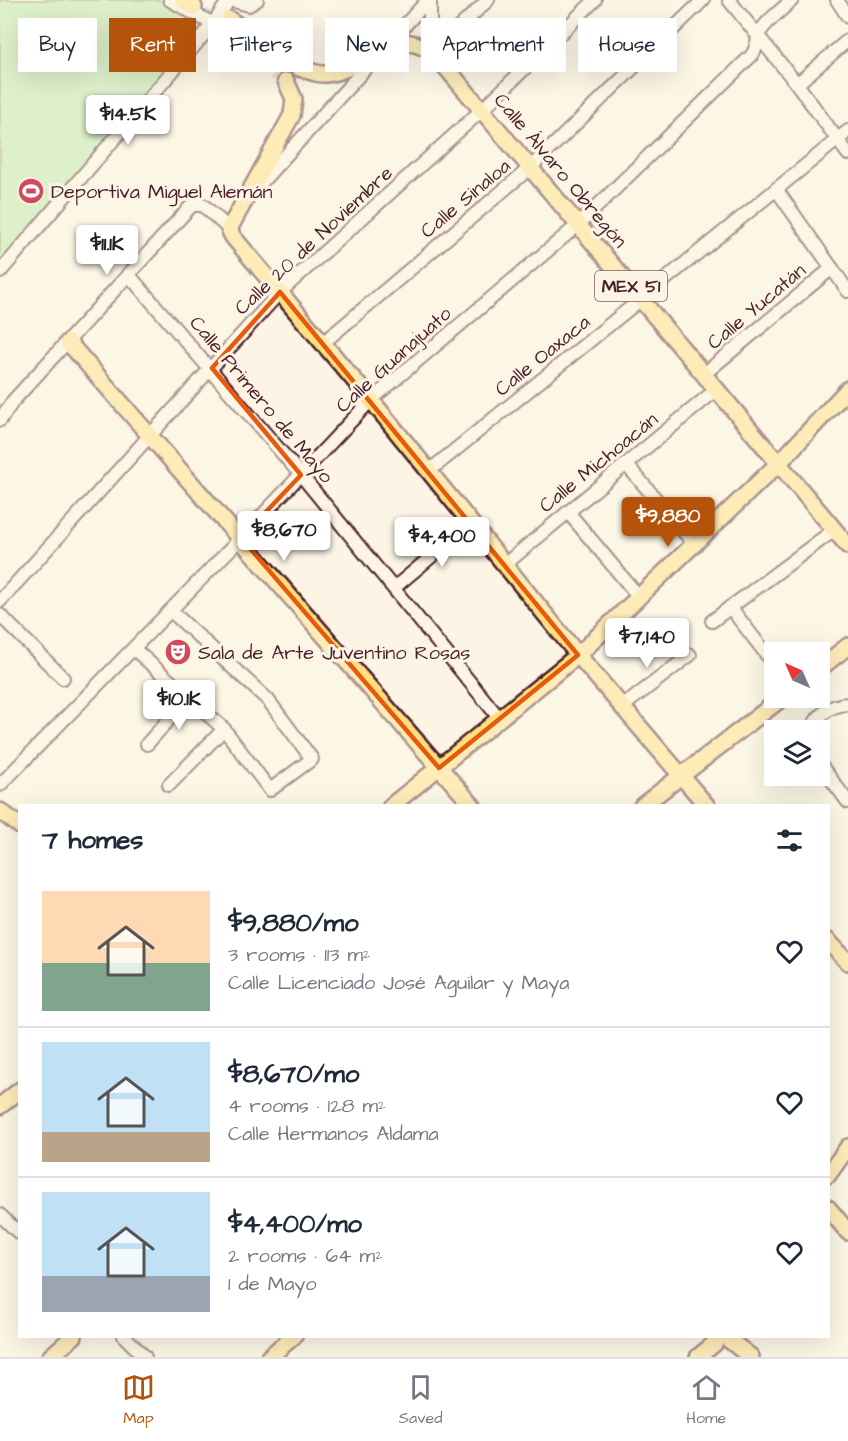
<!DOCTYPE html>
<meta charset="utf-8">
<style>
body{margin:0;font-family:"Architects Daughter",sans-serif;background:#f2f2f3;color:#1f2937;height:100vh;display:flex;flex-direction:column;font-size:22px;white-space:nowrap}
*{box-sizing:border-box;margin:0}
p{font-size:20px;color:#747a83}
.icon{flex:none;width:33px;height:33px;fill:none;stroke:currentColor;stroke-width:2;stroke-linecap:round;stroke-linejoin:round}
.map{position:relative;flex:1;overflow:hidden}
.drawer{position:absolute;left:18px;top:804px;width:812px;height:534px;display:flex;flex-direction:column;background:#fff;border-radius:0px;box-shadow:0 6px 24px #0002}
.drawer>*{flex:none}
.guide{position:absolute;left:18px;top:18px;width:813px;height:54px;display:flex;gap:12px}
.needle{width:39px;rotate:315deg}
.controls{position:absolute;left:764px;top:642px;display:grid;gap:12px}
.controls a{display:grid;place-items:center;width:66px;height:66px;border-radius:0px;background:#fff;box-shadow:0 6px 24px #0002;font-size:30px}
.price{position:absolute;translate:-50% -51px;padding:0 14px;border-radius:6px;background:#fff;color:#222;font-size:20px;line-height:39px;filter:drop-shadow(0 2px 3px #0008)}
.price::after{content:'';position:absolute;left:50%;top:36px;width:18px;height:14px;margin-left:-9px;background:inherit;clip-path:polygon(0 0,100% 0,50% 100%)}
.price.active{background:#b45309;color:#fff}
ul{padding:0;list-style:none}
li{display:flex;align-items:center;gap:18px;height:150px;padding:0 24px}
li+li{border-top:2px solid #e0e1e3}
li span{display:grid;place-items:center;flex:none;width:168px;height:120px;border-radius:0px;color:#555}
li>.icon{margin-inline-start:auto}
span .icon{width:72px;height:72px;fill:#fffc;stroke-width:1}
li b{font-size:26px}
h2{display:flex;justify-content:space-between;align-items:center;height:72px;padding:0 24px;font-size:26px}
.tag{padding:0 21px;border-radius:0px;background:#fff;box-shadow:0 6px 24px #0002;font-size:21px;line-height:54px}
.tag.active{background:#b45309;color:#fff}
.menu{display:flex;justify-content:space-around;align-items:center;height:84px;border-top:2px solid #e0e1e3;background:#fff;font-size:16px;color:#747a83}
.menu a{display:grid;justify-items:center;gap:3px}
.menu .active{color:#b45309}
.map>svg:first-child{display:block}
.green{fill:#bbe9a8;stroke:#82846a;stroke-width:1.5}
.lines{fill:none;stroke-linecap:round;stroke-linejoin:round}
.major-tunnel{stroke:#d8cac0;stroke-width:15;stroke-dasharray:15 8;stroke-linecap:butt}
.minor-casing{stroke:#4a1f2b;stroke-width:16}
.major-casing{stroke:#4a1f2b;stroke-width:20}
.minor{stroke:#fcf5e5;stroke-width:12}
.major{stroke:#ffdf80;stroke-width:15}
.marked{fill:none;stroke:#e8590c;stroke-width:4.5;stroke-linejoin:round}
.labels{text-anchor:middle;stroke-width:6;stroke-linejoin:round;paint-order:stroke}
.shield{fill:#fcf5e5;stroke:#7f5f63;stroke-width:1.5}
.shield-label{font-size:18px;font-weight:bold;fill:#4a1f2b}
.street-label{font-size:20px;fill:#4a1f2b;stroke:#fcf5e5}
.poi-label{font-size:20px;fill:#4a1f2b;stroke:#fcf5e5;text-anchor:start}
</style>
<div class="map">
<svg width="848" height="1357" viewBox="0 0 848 1357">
<rect width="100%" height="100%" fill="#fcf5e5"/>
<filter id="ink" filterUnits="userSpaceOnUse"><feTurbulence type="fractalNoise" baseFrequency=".0167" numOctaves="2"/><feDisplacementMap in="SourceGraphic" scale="12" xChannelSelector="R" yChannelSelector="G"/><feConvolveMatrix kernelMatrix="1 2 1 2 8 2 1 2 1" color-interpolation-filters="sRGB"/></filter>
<g filter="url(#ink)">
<!-- green -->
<path class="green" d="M0,0h159l44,25 -203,239z"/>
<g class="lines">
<!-- major-tunnel -->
<g class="major-tunnel">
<path d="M203,14l83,67"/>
<path d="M244,30l55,38"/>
</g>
<defs>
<g id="minor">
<path d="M170,0l43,24"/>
<path d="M229,0l20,5 8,-5"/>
<path d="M729,0l68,84 51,70"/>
<path d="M837,0l11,17"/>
<path d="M430,50v-50"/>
<path d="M433,52l55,-52"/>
<path d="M797,84l51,-44"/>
<path d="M257,187l171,-187"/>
<path d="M776,189l72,102"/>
<path d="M0,272l213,-248 16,-24"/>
<path d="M128,274l173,201 199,244"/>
<path d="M323,343l208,-176 172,-167"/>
<path d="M704,374l128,-106"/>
<path d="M0,420l13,-19 179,-196h11l26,24"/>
<path d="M626,464l69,81"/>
<path d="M428,472l420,-341"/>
<path d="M568,512l71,85"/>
<path d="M504,565l213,-176"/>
<path d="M394,588l76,-64"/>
<path d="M0,601l280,-309 203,-183 112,-109"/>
<path d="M730,607l44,57"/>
<path d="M0,615l63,63"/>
<path d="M712,621l122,-91"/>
<path d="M134,649l90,80 46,61 42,-31 -44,-59 -97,-89"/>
<path d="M622,707l68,-52"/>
<path d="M811,730c7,-16 19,-25 37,-26"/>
<path d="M147,744l42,-47"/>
<path d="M819,763l29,39"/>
<path d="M0,785l241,-247 130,-138 208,-176 173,-169c6,-8 4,-15 8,-23 7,-12 22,-22 32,-32"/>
<path d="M169,785l55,-56"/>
<path d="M0,1215l20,19"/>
<path d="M124,1336l21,21"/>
</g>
<g id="major">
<path d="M183,0l11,7"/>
<path d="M229,19l15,11"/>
<path d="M299,68c8,2 19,7 27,6 48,-6 55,-52 107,-22l415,494"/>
<path d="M286,81l8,18 -2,16 -63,114 4,8 138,163 207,255 129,151"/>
<path d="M68,342l405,464"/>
<path d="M819,669l29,-23"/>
<path d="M391,806l187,-151 201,-192 69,-74"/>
<path d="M642,806l140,-108"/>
<path d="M0,811l20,15"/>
<path d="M828,941l20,21"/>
<path d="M0,1106l20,-16"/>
<path d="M828,1175l20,-28"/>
<path d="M828,1208l20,24"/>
<path d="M724,1336l27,21"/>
<path d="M50,1357l24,-21"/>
<path d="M269,1357l25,-21"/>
<path d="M698,1357l16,-13 3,-8"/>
</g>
</defs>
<!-- minor casing -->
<use href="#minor" class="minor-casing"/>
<!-- major casing -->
<use href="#major" class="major-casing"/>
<!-- minor -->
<use href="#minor" class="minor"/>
<!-- major -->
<use href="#major" class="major"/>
</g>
</g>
<!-- marked area -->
<path d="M0 0H848V1357H0ZM280,292l298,363 -139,113 -198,-230 60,-63 -89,-107z" fill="#fcf5e5" fill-opacity=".55" fill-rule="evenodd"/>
<path class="marked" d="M280,292l298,363 -139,113 -198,-230 60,-63 -89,-107z"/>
<!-- icons -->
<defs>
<symbol id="stadium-disc" viewBox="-11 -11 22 22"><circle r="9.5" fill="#d1495b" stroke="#fcf5e5"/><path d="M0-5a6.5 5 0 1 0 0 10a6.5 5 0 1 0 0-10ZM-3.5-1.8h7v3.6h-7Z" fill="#fff"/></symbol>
<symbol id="theatre-disc" viewBox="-11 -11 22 22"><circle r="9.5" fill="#d1495b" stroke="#fcf5e5"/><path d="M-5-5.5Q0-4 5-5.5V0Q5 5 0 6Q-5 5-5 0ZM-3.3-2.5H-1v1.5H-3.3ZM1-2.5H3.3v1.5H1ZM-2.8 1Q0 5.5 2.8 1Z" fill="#fff"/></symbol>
</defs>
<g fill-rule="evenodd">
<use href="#stadium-disc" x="16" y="176" width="30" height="30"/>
<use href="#theatre-disc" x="163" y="637" width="30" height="30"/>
</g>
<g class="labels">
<!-- shield labels -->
<rect class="shield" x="595" y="271" width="72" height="30" rx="4.5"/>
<g class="shield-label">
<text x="631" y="292">MEX 51</text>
</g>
<!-- street labels -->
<g class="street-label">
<text transform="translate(561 170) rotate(50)" y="7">Calle Álvaro Obregón</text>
<text transform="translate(465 198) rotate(-40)" y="7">Calle Sinaloa</text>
<text transform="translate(313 240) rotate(-43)" y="7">Calle 20 de Noviembre</text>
<text transform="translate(756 306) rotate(-40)" y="7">Calle Yucatán</text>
<text transform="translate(542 355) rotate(-39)" y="7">Calle Oaxaca</text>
<text transform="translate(393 359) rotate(-42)" y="7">Calle Guanajuato</text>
<text transform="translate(262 399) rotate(50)" y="7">Calle Primero de Mayo</text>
<text transform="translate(598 462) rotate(-39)" y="7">Calle Michoacán</text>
</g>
<!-- poi labels -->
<g class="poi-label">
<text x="51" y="198">Deportiva Miguel Alemán</text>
<text x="198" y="659">Sala de Arte Juventino Rosas</text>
</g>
</g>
</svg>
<div class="controls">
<a><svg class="needle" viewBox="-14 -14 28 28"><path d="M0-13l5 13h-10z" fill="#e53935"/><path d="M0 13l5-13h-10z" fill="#747a83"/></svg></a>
<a><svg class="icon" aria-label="layers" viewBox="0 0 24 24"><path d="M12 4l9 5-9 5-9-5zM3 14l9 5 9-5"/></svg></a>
</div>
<b class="price" style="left:128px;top:146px">$14.5K</b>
<b class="price" style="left:107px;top:276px">$11.1K</b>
<b class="price active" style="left:668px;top:548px">$9,880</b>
<b class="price" style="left:284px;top:562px">$8,670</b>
<b class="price" style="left:442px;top:568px">$4,400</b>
<b class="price" style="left:647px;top:669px">$7,140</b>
<b class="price" style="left:179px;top:731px">$10.1K</b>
<div class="guide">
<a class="tag">Buy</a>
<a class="tag active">Rent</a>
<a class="tag">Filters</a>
<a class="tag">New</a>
<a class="tag">Apartment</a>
<a class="tag">House</a>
</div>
<section class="drawer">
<h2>7 homes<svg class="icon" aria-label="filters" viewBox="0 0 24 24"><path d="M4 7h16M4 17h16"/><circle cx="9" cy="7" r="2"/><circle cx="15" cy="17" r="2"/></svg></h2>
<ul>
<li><span style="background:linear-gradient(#ffd9b3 60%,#7fa58c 0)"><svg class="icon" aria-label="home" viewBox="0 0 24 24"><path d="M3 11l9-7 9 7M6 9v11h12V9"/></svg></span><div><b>$9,880/mo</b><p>3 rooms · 113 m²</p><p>Calle Licenciado José Aguilar y Maya</p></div><svg class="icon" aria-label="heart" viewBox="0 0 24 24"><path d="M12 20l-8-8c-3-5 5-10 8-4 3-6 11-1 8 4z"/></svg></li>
<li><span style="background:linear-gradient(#bfe0f5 75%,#b9a48a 0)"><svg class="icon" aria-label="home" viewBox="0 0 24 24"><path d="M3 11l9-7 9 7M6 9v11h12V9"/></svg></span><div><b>$8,670/mo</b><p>4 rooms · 128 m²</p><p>Calle Hermanos Aldama</p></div><svg class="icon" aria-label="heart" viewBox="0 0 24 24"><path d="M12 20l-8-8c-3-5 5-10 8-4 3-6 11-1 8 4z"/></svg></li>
<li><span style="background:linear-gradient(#bfe0f5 70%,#9aa5b1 0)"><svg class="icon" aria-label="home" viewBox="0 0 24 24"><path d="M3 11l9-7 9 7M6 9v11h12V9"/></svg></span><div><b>$4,400/mo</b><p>2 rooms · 64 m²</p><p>1 de Mayo</p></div><svg class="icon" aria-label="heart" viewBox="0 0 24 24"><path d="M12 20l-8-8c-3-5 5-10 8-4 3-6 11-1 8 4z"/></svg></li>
</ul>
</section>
</div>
<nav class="menu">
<a class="active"><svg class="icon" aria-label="map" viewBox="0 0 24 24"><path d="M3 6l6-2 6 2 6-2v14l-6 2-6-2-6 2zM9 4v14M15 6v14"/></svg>Map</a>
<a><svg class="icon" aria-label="saved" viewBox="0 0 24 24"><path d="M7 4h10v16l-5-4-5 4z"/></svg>Saved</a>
<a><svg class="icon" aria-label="home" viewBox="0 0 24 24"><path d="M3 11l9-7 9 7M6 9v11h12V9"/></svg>Home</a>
</nav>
